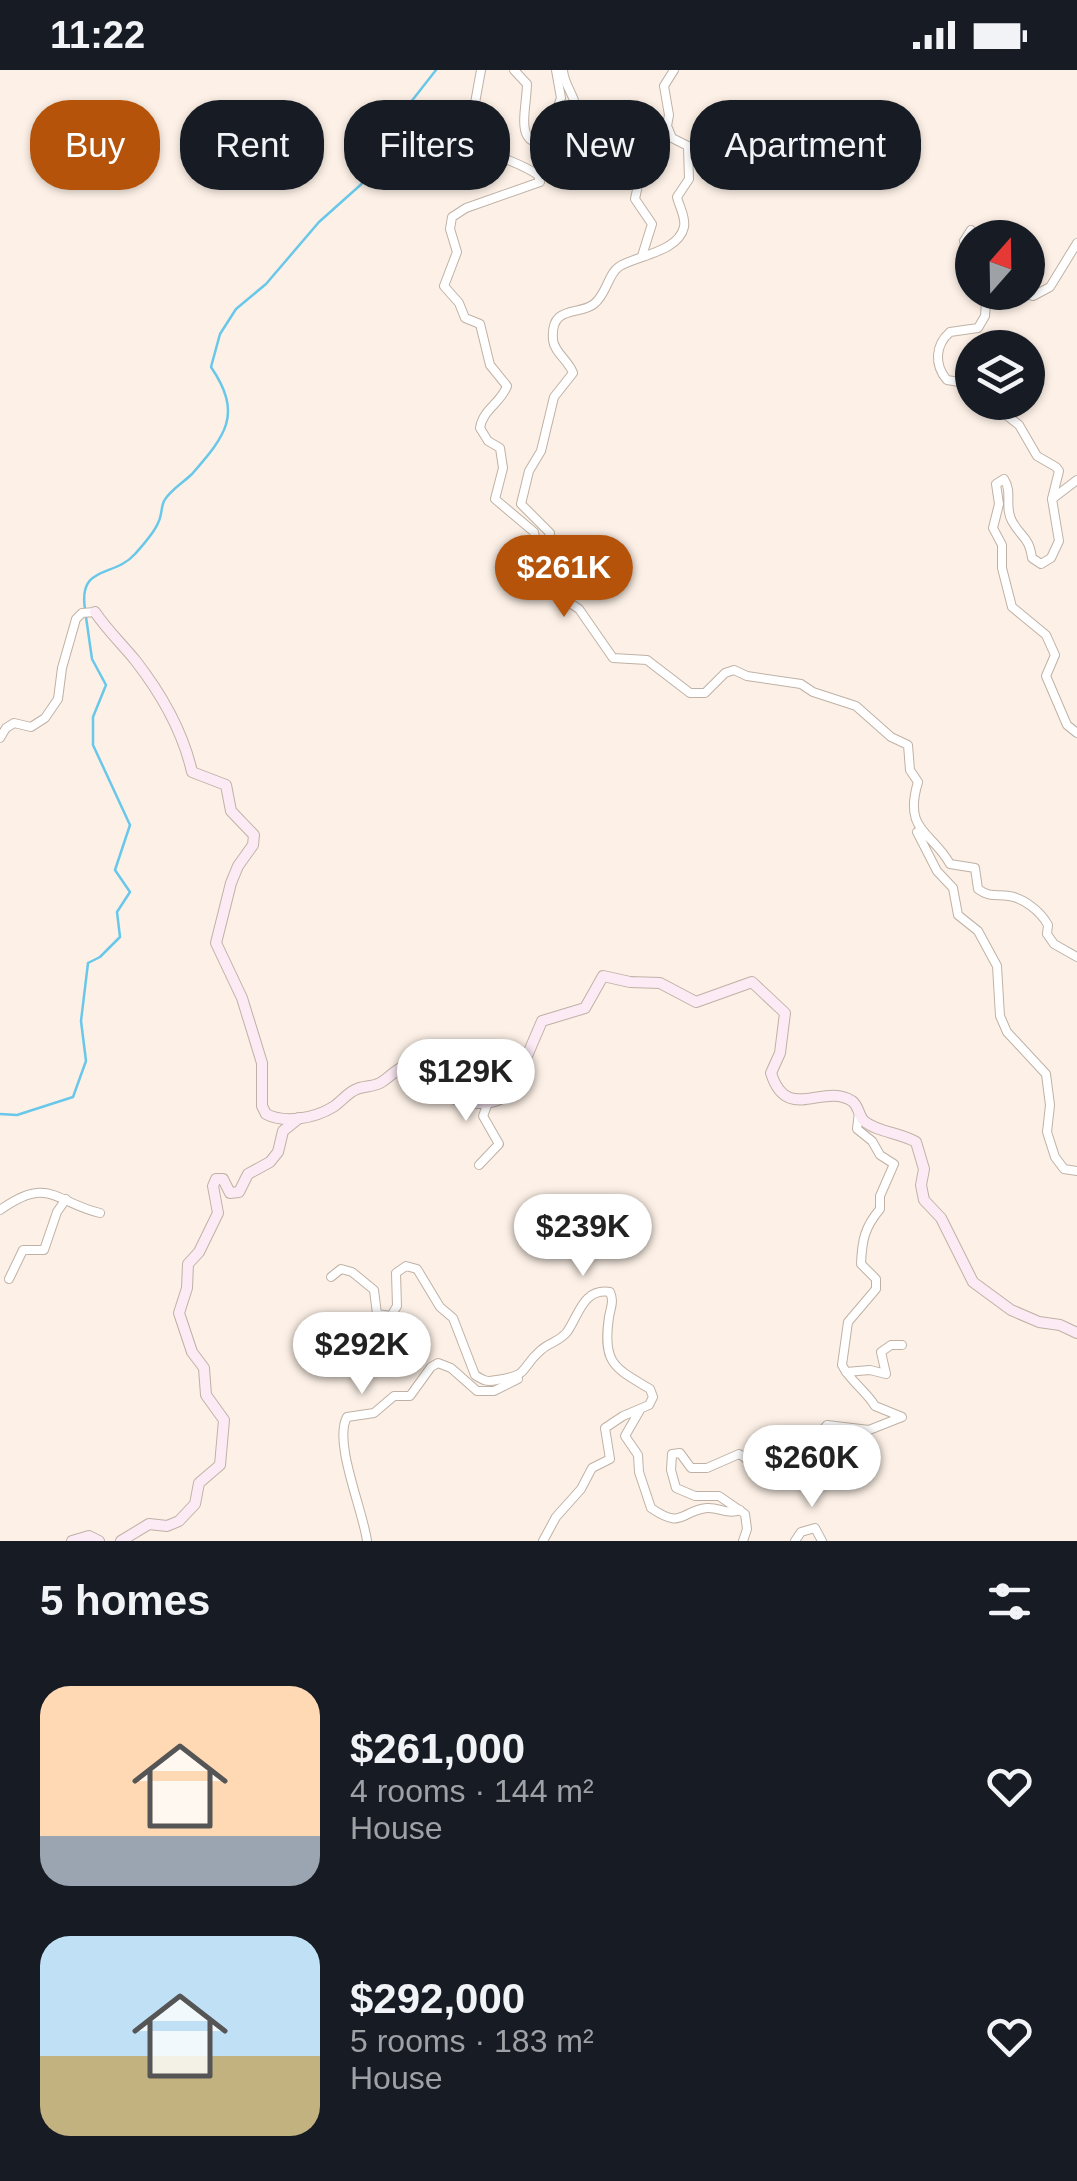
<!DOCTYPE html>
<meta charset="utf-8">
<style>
body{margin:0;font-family:Helvetica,sans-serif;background:#242831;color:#f1f3f6;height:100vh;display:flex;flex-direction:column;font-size:38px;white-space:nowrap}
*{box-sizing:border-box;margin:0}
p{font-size:32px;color:#9ea1a6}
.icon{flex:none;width:55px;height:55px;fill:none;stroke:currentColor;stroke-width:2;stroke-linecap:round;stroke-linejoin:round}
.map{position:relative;height:1471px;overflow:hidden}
.details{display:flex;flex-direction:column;background:#171b24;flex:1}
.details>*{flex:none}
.guide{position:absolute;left:30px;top:30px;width:1018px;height:90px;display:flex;gap:20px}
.needle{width:65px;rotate:20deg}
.tools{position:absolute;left:955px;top:150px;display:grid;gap:20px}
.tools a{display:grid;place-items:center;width:90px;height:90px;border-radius:50%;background:#171b24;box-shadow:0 2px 8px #0004;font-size:50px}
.price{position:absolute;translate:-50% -85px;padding:0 22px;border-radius:35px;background:#fff;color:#222;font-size:32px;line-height:65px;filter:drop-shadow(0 2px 5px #0008)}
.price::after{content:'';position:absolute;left:50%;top:60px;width:30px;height:22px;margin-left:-15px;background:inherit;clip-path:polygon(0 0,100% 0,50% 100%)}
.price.current{background:#b45309;color:#fff}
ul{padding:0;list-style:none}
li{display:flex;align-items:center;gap:30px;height:250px;padding:0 40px}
li span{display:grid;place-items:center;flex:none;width:280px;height:200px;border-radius:30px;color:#555}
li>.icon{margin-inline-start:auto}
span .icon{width:120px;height:120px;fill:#fffc;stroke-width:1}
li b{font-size:42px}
h2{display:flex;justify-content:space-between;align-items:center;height:120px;padding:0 40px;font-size:42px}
.pill{padding:0 35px;border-radius:40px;background:#171b24;box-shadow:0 2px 8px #0004;font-size:35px;line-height:90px}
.pill.current{background:#b45309;color:#fff}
.status{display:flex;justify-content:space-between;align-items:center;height:70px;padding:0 50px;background:#171b24;direction:ltr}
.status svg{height:28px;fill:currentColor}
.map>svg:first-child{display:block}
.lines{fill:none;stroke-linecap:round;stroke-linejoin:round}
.stream{stroke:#69c7e9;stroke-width:2.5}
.street-casing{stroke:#bfb1a5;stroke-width:10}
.secondary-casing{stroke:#bfb1a5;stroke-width:12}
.street{stroke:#fff;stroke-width:8}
.secondary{stroke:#fceaf5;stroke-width:10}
</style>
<div class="status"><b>11:22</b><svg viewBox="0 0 49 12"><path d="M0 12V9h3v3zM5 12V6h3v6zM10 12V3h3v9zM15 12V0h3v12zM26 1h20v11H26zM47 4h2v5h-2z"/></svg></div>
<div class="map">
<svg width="1077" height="1471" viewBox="0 0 1077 1471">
<rect width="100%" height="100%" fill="#fdf1e7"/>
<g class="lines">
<!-- stream -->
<g class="stream">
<path d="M85,539c-7,-45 29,-31 50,-55 8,-9 19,-21 23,-31 4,-7 3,-16 6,-22 6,-11 20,-19 28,-27 34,-39 51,-60 19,-107l9,-33 16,-25 30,-25 53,-62 56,-50 32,-65 29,-37"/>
<path d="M0,1044l17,1 56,-18 13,-36 -5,-40 7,-58 12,-6 20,-20 -3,-25 13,-20 -15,-22 15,-45 -37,-80v-28l13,-32 -14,-26 -6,-42"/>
</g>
<defs>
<g id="street">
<path d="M481,0l-12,66c17,20 48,24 69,39l2,7 -74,26 -14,9 -2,12 7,23 -13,34 15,17 6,15 15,6 10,41 17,21c-6,17 -24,23 -27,42l8,13 12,7 3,20 -8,31 39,33 5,23 20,41 20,13 34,49 34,2 43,33h15l20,-20 9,-3 13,6 54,8 12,8 43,14 35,31 17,8 2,25 8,12c-15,50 14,49 32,82l25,4 3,21c12,9 18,5 31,7 15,2 32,16 39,29l-1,9 7,10 23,13"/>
<path d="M514,0l13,14c-1,33 -16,70 35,57l2,-4 -8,-25 5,-14 -5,-28"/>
<path d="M563,0c1,16 13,26 14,43l32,19 5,19 27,20 -6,28 17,25 -10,32"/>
<path d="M972,207l-8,-36 7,-11 7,8"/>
<path d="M1021,222l12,4 17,-9 27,-44"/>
<path d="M972,314l-25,-4c-13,-15 -12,-35 3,-48l28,-4 7,-12 1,-13 -6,-11"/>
<path d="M1002,332l3,12 14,11 18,31 19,11 3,4 -7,28 7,42 -8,17 -10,6 -9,-6c-3,-22 -11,-20 -20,-37 -8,-14 1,-29 -8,-42l-8,5 3,20 -6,24 9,17v23l10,39 34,28 9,20 -9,21 21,49 10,8"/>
<path d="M1052,429l25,-19"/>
<path d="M546,494l-1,-16 5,-15 -29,-29 8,-33 12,-20 13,-54 19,-24c-4,-12 -19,-21 -20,-33 -3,-36 26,-24 41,-36 13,-10 14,-31 26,-38 19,-11 58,-14 64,-39 2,-10 -5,-21 -7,-30l12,-18 -1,-33 -16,-8 -5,-12 2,-11 -5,-29 10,-16"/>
<path d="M0,668l6,-10 8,-5 17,4 14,-9 13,-19 4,-31 14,-49 6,-6 13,-1"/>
<path d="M917,762l20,39 16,17 5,27 20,16 19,35 3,50 7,16 39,42 4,31 -3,27 8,25 9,12 13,2"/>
<path d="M479,1095l20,-21 -16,-28 5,-13"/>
<path d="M0,1140c49,-35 54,-8 100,3"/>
<path d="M331,1207l10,-8 11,3 22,18 3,24 14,2 6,-10 -1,-33 10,-7 11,3 23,38 13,11 22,57c9,6 12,7 22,5 34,-5 22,-11 44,-30 8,-7 19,-9 26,-18 12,-17 16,-44 43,-40 4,10 1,14 -1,25 -7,47 6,51 41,72l3,8 -4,8 -26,11 -18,12 5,31 -18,9 -11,21 -25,28 -13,24"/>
<path d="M9,1209l14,-29h21l13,-38 9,-13"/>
<path d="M846,1302l24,-2 16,4 -5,-22 10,-7h11"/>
<path d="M640,1340l-15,26 13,19 1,17 12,36c32,22 29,3 56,0 12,-1 20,7 33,2"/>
<path d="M367,1471c-4,-31 -34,-99 -20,-124l27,-4 20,-17h16l21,-29 7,-4 13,5 26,23h17l24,-12"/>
<path d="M743,1471l4,-12 -2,-15 -26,-18h-24l-19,-8 -5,-18 1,-16 8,-1 11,15h16l32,-14c18,9 20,30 43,30 23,-13 27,-40 45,-59l42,5 33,-13 -27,-11c-9,-15 -25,-25 -33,-41l6,-43 28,-33v-10l-15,-15c1,-25 4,-37 19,-55v-13l14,-32 -14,-9 -8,-14 -15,-12 2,-17"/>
<path d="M795,1471l6,-9 14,-4 7,13"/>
</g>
<g id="secondary">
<path d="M95,542c12,18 27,32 40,48 25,32 48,72 57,112l34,13 5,26 23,24 -1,10 -15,21 -7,17 -15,60 26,55 20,65v43l4,8c19,10 49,4 67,-7 8,-5 15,-15 24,-18 7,-3 15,-2 23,-6 8,-4 16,-14 25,-17 16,-4 19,15 29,22 17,13 46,20 66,11l27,-43 15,-35 43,-13 18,-32 27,6 30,1 36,19 56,-20 33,31 -5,40 -9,20c16,51 52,9 81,28 7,5 6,14 12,20 13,11 37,12 52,21l8,27 -3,16 3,15 17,18 32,64 38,28 28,12 21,3 17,8"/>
<path d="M72,1471l17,-5 10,5"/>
<path d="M121,1471l28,-17 18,2 12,-5 16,-17 4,-21 21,-18 4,-45 -18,-25 -2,-27 -12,-16 -13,-39 8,-25 1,-24 11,-12 19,-39 -5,-27 3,-7h7l7,14 9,-1 9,-18 22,-12 8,-10 5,-21 16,-13"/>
</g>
</defs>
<!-- street casing -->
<use href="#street" class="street-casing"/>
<!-- secondary casing -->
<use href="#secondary" class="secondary-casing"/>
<!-- street -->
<use href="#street" class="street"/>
<!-- secondary -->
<use href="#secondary" class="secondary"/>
</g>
</svg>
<div class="tools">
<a><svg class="needle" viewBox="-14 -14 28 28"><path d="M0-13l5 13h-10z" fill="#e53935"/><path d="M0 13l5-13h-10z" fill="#9ea1a6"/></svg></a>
<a><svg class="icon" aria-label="layers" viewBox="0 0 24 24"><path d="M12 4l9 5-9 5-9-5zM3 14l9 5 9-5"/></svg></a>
</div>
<b class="price current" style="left:564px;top:550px">$261K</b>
<b class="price" style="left:466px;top:1054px">$129K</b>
<b class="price" style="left:583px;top:1209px">$239K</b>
<b class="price" style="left:362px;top:1327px">$292K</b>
<b class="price" style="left:812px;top:1440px">$260K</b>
<div class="guide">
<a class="pill current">Buy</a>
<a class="pill">Rent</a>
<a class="pill">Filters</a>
<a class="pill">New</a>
<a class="pill">Apartment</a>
</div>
</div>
<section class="details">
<h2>5 homes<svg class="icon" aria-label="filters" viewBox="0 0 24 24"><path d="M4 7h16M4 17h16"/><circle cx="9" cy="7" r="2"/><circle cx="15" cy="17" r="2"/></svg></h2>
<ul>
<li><span style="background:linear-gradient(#ffd9b3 75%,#9aa5b1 0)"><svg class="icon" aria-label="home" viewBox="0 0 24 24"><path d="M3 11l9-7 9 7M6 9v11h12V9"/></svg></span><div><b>$261,000</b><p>4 rooms · 144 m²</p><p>House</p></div><svg class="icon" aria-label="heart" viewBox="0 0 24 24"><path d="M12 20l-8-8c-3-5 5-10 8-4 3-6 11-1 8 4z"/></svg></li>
<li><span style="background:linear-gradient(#bfe0f5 60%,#c2b280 0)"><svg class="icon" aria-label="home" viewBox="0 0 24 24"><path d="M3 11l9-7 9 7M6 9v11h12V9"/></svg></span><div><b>$292,000</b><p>5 rooms · 183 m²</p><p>House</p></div><svg class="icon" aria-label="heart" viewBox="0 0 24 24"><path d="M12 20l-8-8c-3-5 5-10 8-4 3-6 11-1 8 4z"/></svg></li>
</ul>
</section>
